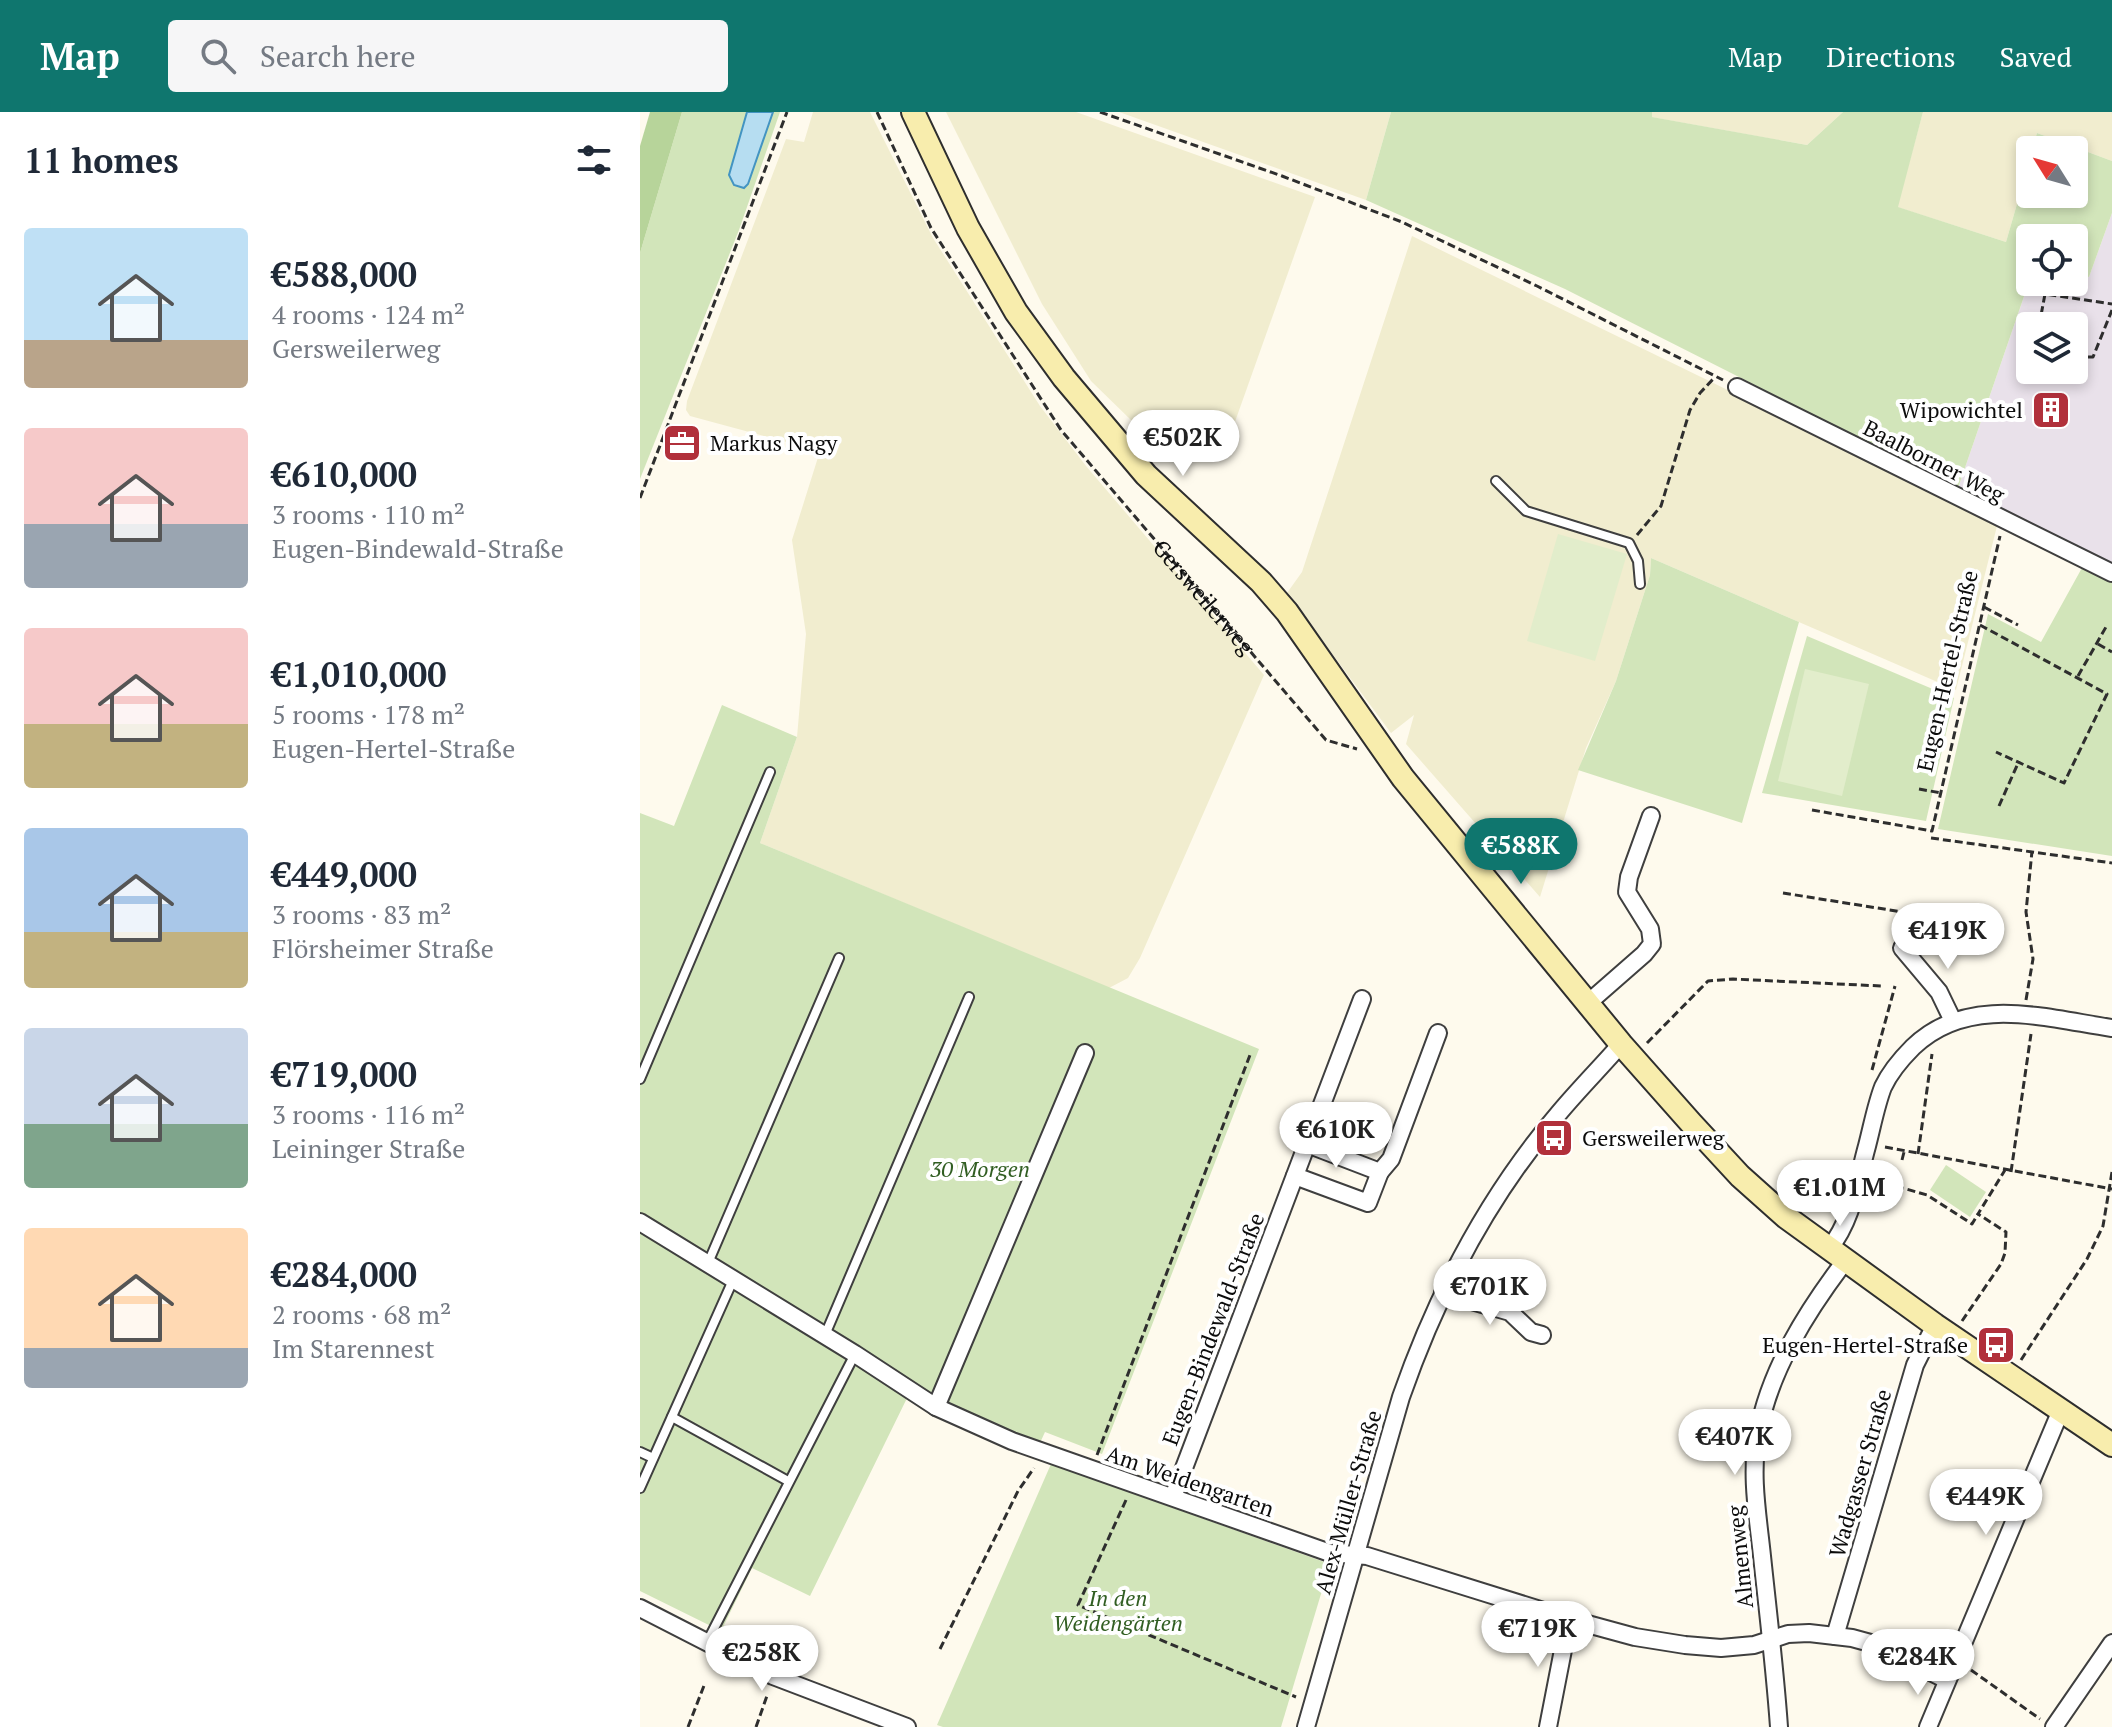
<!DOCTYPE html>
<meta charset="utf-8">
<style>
body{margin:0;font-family:"PT Serif",serif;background:#f6f6f7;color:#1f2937;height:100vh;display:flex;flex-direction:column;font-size:30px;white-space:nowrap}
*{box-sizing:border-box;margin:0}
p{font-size:26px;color:#747a83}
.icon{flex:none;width:44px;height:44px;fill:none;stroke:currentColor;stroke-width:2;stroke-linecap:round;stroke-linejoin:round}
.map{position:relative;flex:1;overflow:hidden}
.details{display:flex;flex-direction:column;background:#fff;width:640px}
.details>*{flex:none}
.needle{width:52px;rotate:307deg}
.fabs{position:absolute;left:1376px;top:24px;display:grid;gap:16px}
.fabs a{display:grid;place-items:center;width:72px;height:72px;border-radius:8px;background:#fff;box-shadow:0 4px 12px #0003;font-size:40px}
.price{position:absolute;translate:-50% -68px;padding:0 18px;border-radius:28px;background:#fff;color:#222;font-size:26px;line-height:52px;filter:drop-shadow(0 2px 4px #0008)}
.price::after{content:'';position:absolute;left:50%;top:48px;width:24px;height:18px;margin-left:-12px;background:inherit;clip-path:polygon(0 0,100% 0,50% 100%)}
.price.on{background:#0f766e;color:#fff}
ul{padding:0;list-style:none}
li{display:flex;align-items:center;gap:24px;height:200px;padding:0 24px}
li span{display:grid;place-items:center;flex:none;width:224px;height:160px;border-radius:8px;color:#555}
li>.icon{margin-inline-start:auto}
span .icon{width:96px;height:96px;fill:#fffc;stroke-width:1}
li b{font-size:34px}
h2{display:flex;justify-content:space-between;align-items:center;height:96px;padding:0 24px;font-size:34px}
header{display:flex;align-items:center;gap:48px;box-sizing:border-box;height:112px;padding:0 40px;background:#0f766e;color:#fff}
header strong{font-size:38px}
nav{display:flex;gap:44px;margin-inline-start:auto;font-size:28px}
.search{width:560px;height:72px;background:#f6f6f7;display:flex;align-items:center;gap:20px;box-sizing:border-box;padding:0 28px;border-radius:8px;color:#747a83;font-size:30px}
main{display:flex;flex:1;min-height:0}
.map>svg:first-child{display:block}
.industrial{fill:#e9e1ea;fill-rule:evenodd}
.farmland{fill:#f1edcf}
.green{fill:#d2e5ba}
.forest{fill:#b7d49a}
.pitch{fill:#e2edcb}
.water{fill:#b6ddf1;stroke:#4394c2;stroke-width:2}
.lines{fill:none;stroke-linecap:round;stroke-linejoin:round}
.lane-casing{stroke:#3f3f3f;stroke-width:12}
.street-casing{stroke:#3f3f3f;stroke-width:20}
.secondary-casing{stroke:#2e2e2e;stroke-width:26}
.path{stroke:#2e2e2e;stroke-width:3;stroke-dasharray:8 4;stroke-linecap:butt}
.lane{stroke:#fff;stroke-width:8}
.street{stroke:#fff;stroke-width:16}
.secondary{stroke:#f8edad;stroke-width:22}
.labels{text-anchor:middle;stroke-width:8;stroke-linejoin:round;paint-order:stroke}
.poi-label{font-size:22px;fill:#0c0c0c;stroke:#fff;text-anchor:end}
.street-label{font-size:22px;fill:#0c0c0c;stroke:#fff}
.park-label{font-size:22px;font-style:italic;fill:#315e22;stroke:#fff}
</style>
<header>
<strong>Map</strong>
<div class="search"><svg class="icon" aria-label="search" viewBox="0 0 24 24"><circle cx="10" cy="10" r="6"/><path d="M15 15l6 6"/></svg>Search here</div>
<nav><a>Map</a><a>Directions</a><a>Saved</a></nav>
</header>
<main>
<section class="details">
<h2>11 homes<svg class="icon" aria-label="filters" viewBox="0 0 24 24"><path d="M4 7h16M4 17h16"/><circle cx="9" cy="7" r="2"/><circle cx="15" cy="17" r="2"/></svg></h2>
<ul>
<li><span style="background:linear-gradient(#bfe0f5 70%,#b9a48a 0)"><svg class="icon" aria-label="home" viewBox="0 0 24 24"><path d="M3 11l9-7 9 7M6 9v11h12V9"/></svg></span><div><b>€588,000</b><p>4 rooms · 124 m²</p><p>Gersweilerweg</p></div></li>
<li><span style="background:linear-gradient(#f6c9c9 60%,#9aa5b1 0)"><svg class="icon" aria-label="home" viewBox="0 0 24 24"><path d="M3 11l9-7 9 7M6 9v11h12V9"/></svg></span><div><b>€610,000</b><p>3 rooms · 110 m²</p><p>Eugen-Bindewald-Straße</p></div></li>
<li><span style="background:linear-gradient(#f6c9c9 60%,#c2b280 0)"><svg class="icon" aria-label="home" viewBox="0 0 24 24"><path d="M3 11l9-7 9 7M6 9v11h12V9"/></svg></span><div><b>€1,010,000</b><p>5 rooms · 178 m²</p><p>Eugen-Hertel-Straße</p></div></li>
<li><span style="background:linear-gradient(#a9c7e8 65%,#c2b280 0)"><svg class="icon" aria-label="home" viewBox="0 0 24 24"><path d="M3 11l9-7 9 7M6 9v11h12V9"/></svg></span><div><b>€449,000</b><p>3 rooms · 83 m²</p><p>Flörsheimer Straße</p></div></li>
<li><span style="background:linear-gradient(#c9d6e8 60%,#7fa58c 0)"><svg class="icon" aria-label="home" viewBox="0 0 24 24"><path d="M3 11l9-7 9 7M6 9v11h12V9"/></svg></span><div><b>€719,000</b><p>3 rooms · 116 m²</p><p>Leininger Straße</p></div></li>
<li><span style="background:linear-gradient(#ffd9b3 75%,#9aa5b1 0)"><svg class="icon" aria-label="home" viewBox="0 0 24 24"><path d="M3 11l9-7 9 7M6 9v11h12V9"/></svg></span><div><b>€284,000</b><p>2 rooms · 68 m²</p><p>Im Starennest</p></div></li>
</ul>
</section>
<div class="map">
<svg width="1472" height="1615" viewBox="0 0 1472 1615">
<rect width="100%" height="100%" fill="#fefaed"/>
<!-- industrial -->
<path class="industrial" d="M1472,101v352l-154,-77 72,-209v3h44v-9l15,4zM1390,214h44v44h-44z"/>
<!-- farmland -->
<g class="farmland">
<path d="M173,0h57l63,126 107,168 46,60 178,209 -124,283 -12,20 -19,10 -349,-145 37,-106 9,-103 -14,-94 28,-89 -130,-35 -4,-6 1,-9 99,-262 18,3z"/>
<path d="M306,0h130l239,85 -89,250 -53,14 -82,-80 -49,-77z"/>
<path d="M479,0h272l-25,88z"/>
<path d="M1012,0h191l-36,33 -156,-28z"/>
<path d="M1283,0h189v49l-75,-28 -5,17h-2v9l-24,83 -109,-35z"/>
<path d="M772,124l576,281 9,9 -41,164 -305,-132 -1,17 -34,106 -30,67 -46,149 -134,-153 8,-29 -23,18 -104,-140 15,-21z"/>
</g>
<!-- green -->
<g class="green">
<path d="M42,0h98l-41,118 -99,249v-226z"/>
<path d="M751,0h261v5l155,28 36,-33h80l-25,95 108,35 24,-83v35h44v-44h-42l5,-17 75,28v52l-23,64 -15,-4v-35h-44v41l-72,209 -393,-199 -199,-89z"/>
<path d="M1011,446l148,64 -57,201 -164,-53 38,-89 34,-106z"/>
<path d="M1443,454l29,14v276l-174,-27 50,-215 53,28z"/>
<path d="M1167,524l147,62 -28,123 -164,-28z"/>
<path d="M82,593l75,32 -37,106 499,206 -157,405 -57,-22 -6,13 -85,-38 -314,-192v-402l34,13z"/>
<path d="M1306,1053l40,27 -16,25 -40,-27z"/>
<path d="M0,1117l270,163 -100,204 -58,-28 -31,63 -81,-40z"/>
<path d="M411,1352l279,100 -49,163h-338l-6,-2z"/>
</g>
<!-- forest -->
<path class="forest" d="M10,0h32l-42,141v-107z"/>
<!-- pitch -->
<g class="pitch">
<path d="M918,422l69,20 -32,107 -68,-20z"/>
<path d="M1165,557l64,15 -27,112 -64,-15z"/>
</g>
<!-- water -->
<path class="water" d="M107,0h26l-25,72 -4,4 -10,-3 -5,-10z"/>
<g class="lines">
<defs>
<g id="lane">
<path d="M856,369l30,30 103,32 9,18 2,23"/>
<path d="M0,967l130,-307"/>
<path d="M68,1151l131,-305"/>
<path d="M185,1223l144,-338"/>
<path d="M32,1305l116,64"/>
<path d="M0,1340l13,6"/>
<path d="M0,1376l94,-210"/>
<path d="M67,1530l148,-288"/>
</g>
<g id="street">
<path d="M1097,275l375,186"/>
<path d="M1262,836l37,44 14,29"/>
<path d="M948,891l56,-49 8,-10 -2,-15 -23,-37 2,-15 22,-61"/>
<path d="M667,1032l73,28 11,-13 47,-126"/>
<path d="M655,1064l73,27 12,-31"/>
<path d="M0,1110l215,132 81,53 76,34 318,112 37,3 202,63 66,18 50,8 36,3 33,-3 34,-11 21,-1 43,5 22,6 73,36"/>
<path d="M1189,1137c24,-30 28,-67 38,-103 5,-19 9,-41 16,-59 7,-15 18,-28 30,-40 55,-53 131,-29 199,-19"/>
<path d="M803,1181l67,19 21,20 11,3"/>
<path d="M296,1295l149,-354"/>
<path d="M533,1385l189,-498"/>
<path d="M0,1496l133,68 134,51"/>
<path d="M1195,1524l80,-271 20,-40"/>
<path d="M666,1615l95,-330c36,-103 87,-201 158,-284 20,-24 42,-46 62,-69"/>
<path d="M908,1615l21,-108"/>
<path d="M1139,1615c-4,-57 -11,-114 -17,-171 -4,-39 -12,-82 -4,-122 11,-63 49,-123 87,-173"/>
<path d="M1288,1615l133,-317"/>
<path d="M1414,1615l58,-84"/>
</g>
<path id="secondary" d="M273,0l55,116 48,84 48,66 82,97 115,107 26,30 116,166 218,266 70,79 49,53 46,41 149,108 177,120"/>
</defs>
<!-- lane casing -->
<use href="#lane" class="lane-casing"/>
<!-- street casing -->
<use href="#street" class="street-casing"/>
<!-- secondary casing -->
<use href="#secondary" class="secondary-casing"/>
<!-- path -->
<g class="path">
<path id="s1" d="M237,0l54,116 130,202 265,310 31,9"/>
<path d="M460,0l182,64 120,46 135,64 186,94"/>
<path d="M1399,214l6,-32 67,10"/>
<path d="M1448,245h5l19,-47"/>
<path d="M0,386l147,-386"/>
<path d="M997,423l24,-29 29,-96 10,-17 15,-16"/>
<path d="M1344,495l34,18"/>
<path d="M1340,513l127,69 -43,89 -68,-31"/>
<path d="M1458,532l14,8"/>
<path d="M1438,564l28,-49"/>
<path d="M1279,677l22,4"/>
<path d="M1359,694l20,-45"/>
<path d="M1172,698l120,21 68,-295"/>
<path d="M1291,726l181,25"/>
<path d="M1143,781l132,21"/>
<path d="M1386,888l7,-41 -7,-47 6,-61"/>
<path d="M1007,931l61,-62 25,-2 148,7"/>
<path d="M1232,958l23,-84"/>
<path d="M1245,1035l227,42"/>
<path d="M1278,1042l14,-100"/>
<path d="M1262,1048l2,-8"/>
<path d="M1371,1060l20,-138"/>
<path d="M1256,1074l31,9 45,29 6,-10"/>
<path d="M1322,1209l39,-57 4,-11 1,-21 -28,-18 27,-44"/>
<path d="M1381,1248l66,-101 16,-33 9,-54"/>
<path d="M457,1343l153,-400"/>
<path d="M486,1388l-48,105 218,92"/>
<path d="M300,1537l78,-158 16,-23"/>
<path d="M1331,1558l69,49"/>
<path d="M48,1615l17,-44"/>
<path d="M116,1615l12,-34"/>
</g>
<!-- lane -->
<use href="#lane" class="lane"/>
<!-- street -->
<use href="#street" class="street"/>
<!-- secondary -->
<use href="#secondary" class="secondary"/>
</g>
<!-- icons -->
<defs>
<symbol id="building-square" viewBox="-11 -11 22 22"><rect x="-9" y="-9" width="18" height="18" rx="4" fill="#b1303b" stroke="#fff"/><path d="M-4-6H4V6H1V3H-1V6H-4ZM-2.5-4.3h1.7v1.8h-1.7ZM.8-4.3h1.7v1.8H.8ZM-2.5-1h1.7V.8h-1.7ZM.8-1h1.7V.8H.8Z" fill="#fff"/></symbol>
<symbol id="office-square" viewBox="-11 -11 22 22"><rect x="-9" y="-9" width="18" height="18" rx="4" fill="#b1303b" stroke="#fff"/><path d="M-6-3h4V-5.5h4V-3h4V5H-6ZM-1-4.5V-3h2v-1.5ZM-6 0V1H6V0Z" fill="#fff"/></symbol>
<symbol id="bus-square" viewBox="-11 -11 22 22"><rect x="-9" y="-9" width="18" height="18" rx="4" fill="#b1303b" stroke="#fff"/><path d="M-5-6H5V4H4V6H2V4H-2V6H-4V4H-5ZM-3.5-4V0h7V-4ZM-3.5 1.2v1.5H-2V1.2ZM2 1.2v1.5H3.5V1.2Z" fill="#fff"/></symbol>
</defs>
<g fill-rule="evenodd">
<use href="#building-square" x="1389" y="276" width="44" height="44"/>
<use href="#office-square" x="20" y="309" width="44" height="44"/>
<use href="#bus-square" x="892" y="1004" width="44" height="44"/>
<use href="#bus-square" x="1334" y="1211" width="44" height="44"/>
</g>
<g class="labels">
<!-- poi labels -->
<g class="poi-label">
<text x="1383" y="306">Wipowichtel</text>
<text x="70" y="339" text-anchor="start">Markus Nagy</text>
<text x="942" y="1034" text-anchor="start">Gersweilerweg</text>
<text x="1328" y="1241">Eugen-Hertel-Straße</text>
</g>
<!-- street labels -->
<g class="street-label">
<text transform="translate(1294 349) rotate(27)" y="8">Baalborner Weg</text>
<text dy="8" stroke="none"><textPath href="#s1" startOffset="588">Gersweilerweg</textPath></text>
<text transform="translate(1307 559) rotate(-77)" y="8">Eugen-Hertel-Straße</text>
<text transform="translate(573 1217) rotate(-69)" y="8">Eugen-Bindewald-Straße</text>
<text transform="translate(1220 1361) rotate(-74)" y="8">Wadgasser Straße</text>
<text transform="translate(550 1369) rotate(19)" y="8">Am Weidengarten</text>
<text transform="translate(708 1390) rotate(-74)" y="8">Alex-Müller-Straße</text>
<text transform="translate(1100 1445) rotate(-96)" y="8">Almenweg</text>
</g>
<!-- park labels -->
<g class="park-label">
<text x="340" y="1065">30 Morgen</text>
<text x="478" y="1494">In den<tspan x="478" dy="25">Weidengärten</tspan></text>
</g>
</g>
</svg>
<div class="fabs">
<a><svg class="needle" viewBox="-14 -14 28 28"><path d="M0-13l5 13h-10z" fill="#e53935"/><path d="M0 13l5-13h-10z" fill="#747a83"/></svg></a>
<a><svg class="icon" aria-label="locate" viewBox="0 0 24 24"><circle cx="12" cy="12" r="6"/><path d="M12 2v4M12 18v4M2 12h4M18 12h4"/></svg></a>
<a><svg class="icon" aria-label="layers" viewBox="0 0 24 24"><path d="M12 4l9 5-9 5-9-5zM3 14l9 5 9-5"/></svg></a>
</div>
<b class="price" style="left:543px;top:366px">€502K</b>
<b class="price on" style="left:881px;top:774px">€588K</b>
<b class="price" style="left:1308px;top:859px">€419K</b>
<b class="price" style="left:696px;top:1058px">€610K</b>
<b class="price" style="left:1200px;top:1116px">€1.01M</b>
<b class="price" style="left:850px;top:1215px">€701K</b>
<b class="price" style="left:1095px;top:1365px">€407K</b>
<b class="price" style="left:1346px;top:1425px">€449K</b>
<b class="price" style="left:898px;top:1557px">€719K</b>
<b class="price" style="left:122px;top:1581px">€258K</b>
<b class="price" style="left:1278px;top:1585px">€284K</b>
</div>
</main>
